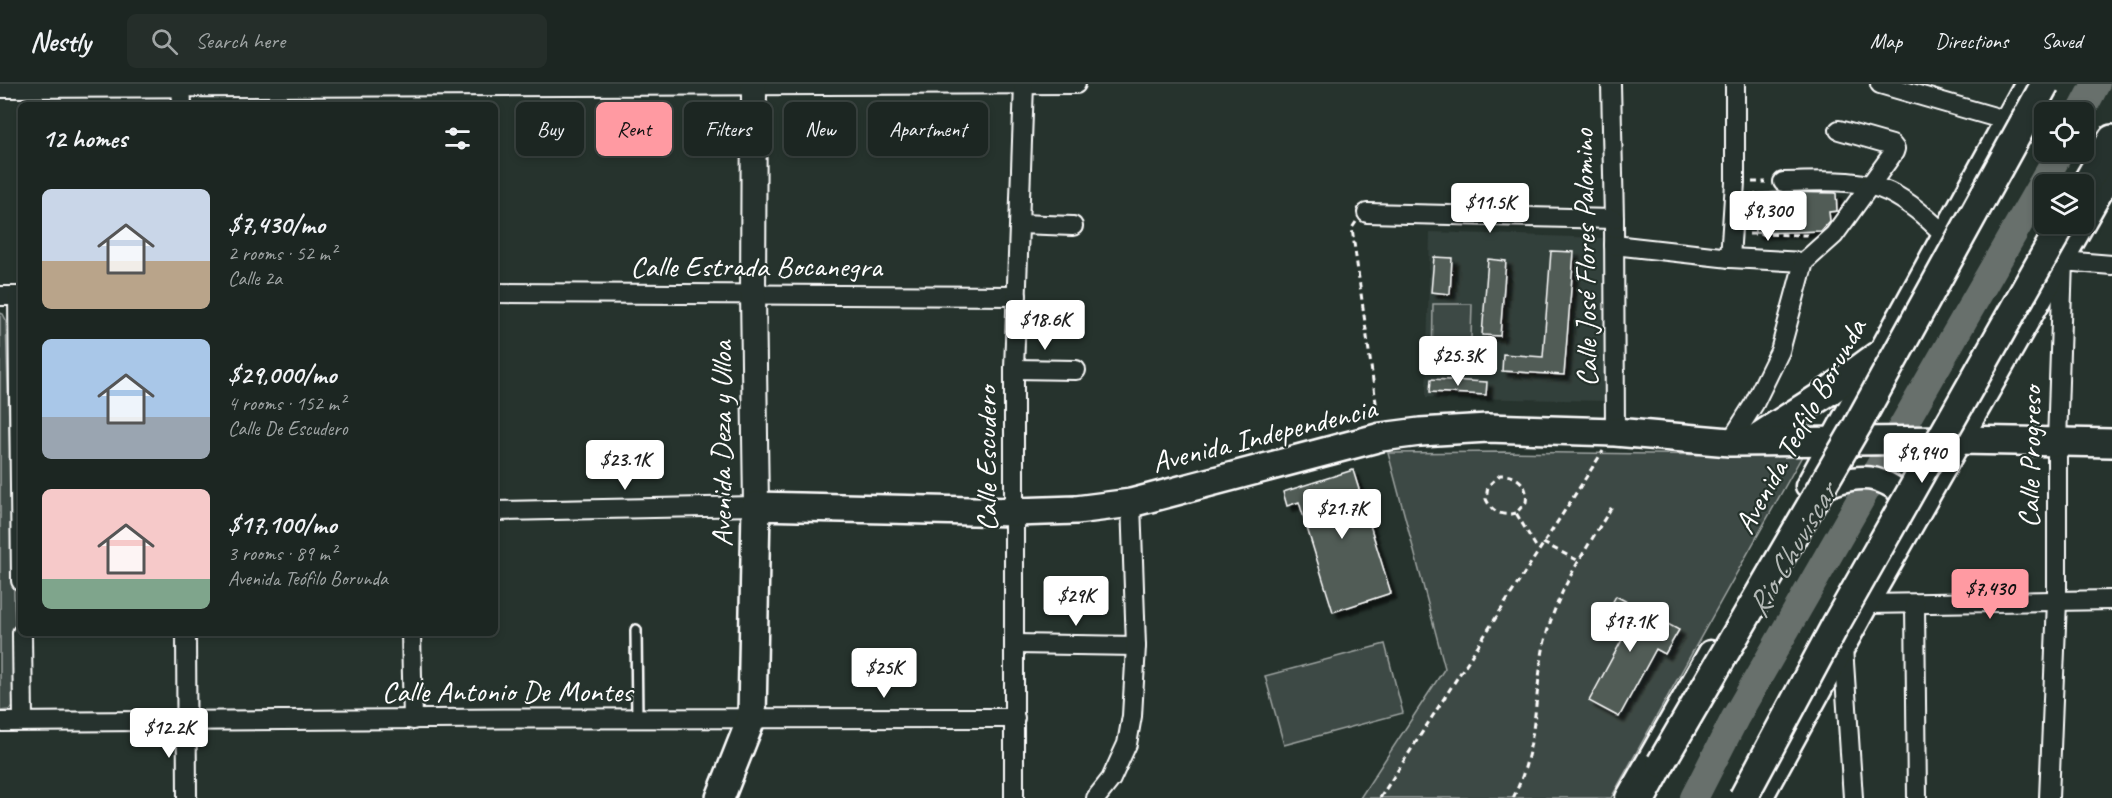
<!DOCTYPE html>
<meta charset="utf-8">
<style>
body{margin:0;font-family:Caveat,sans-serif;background:#252e2a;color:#f1f3f6;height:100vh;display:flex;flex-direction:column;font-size:22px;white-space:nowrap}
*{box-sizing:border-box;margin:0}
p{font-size:20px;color:#a0a5a5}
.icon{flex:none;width:33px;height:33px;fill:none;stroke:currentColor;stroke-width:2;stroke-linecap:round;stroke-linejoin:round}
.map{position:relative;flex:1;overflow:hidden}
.panel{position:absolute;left:18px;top:18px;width:480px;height:534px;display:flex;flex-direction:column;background:#1c2622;border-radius:9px;box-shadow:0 3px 9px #0003,0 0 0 2px #3a4340}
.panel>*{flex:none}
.top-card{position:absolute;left:516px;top:18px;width:570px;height:54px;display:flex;gap:12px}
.controls{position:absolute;left:2034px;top:18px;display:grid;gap:12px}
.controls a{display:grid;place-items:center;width:60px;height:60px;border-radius:9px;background:#1c2622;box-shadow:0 3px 9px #0003,0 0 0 2px #3a4340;font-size:30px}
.price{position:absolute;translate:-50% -51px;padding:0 14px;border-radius:6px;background:#fff;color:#222;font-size:20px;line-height:39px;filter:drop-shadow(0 2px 3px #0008)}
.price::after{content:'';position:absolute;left:50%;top:36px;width:18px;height:14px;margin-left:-9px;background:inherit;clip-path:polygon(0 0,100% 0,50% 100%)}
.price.current{background:#ff9aa2;color:#111}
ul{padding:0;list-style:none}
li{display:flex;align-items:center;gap:18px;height:150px;padding:0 24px}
li span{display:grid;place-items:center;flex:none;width:168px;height:120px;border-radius:9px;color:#555}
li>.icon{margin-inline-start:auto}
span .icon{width:72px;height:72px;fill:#fffc;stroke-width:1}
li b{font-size:26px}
h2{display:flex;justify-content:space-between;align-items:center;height:72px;padding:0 24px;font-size:26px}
.chip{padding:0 21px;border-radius:9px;background:#1c2622;box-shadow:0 3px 9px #0003,0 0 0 2px #3a4340;font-size:21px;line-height:54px}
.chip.current{background:#ff9aa2;color:#111}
header{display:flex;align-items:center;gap:36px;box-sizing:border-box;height:84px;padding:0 30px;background:#1c2622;border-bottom:2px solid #3a4340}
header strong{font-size:28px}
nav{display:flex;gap:33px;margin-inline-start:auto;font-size:21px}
.search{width:420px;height:54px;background:#252e2a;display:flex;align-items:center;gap:15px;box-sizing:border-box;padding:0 21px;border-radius:9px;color:#a0a5a5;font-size:22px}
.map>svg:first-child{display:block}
.built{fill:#333f3a}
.green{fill:#3e4944;stroke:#9ea4a2;stroke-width:1.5}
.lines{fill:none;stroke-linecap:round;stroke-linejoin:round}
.river{stroke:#67706c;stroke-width:28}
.building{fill:#515c57;stroke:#fff;stroke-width:1.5;filter:url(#shadow)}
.service-casing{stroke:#fff;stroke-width:14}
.minor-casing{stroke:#fff;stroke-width:22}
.tertiary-casing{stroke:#fff;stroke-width:27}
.secondary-casing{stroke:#fff;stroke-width:28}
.primary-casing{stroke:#fff;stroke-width:32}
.path{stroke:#fff;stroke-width:3;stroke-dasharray:6 4.5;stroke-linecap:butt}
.service{stroke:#26332d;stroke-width:9}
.minor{stroke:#26332d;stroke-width:18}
.tertiary{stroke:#26332d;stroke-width:22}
.secondary{stroke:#26332d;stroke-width:24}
.primary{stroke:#26332d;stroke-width:27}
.primary-bridge-casing{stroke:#fff;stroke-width:32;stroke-linecap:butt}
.primary-bridge{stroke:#26332d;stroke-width:27}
.labels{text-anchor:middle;stroke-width:4.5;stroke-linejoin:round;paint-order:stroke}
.street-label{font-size:30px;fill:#fff;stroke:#26332d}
.water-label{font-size:32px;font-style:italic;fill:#b3b8b6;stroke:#26332d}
</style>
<header>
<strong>Nestly</strong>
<div class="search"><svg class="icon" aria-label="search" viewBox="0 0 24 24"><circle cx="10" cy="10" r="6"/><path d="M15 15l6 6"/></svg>Search here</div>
<nav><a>Map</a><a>Directions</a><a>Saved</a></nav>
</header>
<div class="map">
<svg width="2112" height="714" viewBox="0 0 2112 714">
<defs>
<filter id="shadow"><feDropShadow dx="5.5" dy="5.5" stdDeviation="1.5" flood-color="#0009"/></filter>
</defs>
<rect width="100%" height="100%" fill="#26332d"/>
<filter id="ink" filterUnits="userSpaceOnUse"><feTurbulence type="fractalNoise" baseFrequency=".0167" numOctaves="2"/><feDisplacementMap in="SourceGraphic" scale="12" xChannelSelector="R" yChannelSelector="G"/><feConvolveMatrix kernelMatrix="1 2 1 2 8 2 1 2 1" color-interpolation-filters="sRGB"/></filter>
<g filter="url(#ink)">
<!-- built -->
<path class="built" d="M1430,148l173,6 3,163 -180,-4z"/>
<!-- green -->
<g class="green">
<path d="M1433,220h39l-2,67 -38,-1z"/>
<path d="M0,229l3,1 3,6 11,378 -1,8 -7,4 -9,1z"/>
<path d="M1504,368l298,4 -191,342h-251l85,-130 -57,-215z"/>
<path d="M1385,560l18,69 -119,32 -19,-69z"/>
</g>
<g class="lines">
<!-- river -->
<g class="river">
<path d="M2081,28l15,-28"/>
<path d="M1694,714l41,-80 325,-566"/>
</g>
</g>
<!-- building -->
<g class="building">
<path d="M1780,108l56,1 1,18 -8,1 1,9 -9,10 -66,2 -3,-39z"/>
<path d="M1551,167l23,1 -10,123 -62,-4 1,-17 40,3z"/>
<path d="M1434,173l18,1 -2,36 -19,-2z"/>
<path d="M1488,175l18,2 -6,75 -18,-1z"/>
<path d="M1431,295l56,3 -1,13 -56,-3z"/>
<path d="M1353,386l38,123 -58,19 -34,-110 -12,4 -4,-14z"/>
<path d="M1616,512l63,34 -14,24 -9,-5 -37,68 -30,-16 35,-65 -23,-12z"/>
</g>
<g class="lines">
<defs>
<path id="service" d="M636,546l1,89"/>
<g id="minor">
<path d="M181,0l1,21"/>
<path d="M1611,0l3,135 1,213"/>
<path d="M1880,0l125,36"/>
<path d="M0,4l1076,-4"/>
<path d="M1783,98c34,0 74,-5 106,10 21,10 38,26 55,42"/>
<path d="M1367,129l247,6"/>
<path d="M1020,140l53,2"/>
<path d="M1614,161l116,13 74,4"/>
<path d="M1730,174l5,-76v-98"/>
<path d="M495,209l522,3"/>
<path d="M0,212h21"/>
<path d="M18,212l3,285"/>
<path d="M1014,285l62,1"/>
<path d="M1730,358l24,-38 26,-53 24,-89 30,-27 60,-83 1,-3 -3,-4 -53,-15"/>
<path d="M495,427l261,-5"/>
<path d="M1867,520l245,-4"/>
<path d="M1915,520l2,194"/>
<path d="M22,549l1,88"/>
<path d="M186,549l1,165"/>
<path d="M411,549l2,87"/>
<path d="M1015,560l121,2"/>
<path d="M1843,563l10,151"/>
<path d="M0,638c338,-3 677,-5 1015,-4"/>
<path d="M1014,714v-429l10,-285"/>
<path d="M1096,714l15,-19 16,-35 5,-28 4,-70 -5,-143"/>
<path d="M2049,714l8,-197v-159l6,-181 49,4"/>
</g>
<g id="tertiary">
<path d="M1807,402l219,-402"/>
<path d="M1814,408c43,-21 71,-21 103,17"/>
<path d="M1627,714l83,-146"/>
<path d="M1761,714l106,-194 245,-431"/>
</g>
<path id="secondary" d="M754,0l-1,210 3,212"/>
<g id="primary">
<path d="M2084,103l28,-48"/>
<path d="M1752,357l76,-49 49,-36"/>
<path d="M720,714l32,-81 4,-211 259,6 61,-2 55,-7 250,-66 39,-5 68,-4 127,4 115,10 230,-2 152,3"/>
<path d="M1642,714l19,-35"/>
</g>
</defs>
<!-- service casing -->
<use href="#service" class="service-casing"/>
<!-- minor casing -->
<use href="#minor" class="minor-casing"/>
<!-- tertiary casing -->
<use href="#tertiary" class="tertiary-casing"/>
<!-- secondary casing -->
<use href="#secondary" class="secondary-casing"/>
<!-- primary casing -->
<use href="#primary" class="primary-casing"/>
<!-- path -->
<g class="path">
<path d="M1752,98h14"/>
<path d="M1356,138l-4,6 26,189"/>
<path d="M1749,150l59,1"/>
<path d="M1516,429c-14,4 -24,-1 -30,-14l2,-13 12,-11c17,-1 29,10 26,27l-10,11 22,37"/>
<path d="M1543,459l36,18"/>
<path d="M1380,714l223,-347"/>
<path d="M1513,714c24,-47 21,-98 30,-148 10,-54 42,-99 70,-145"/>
</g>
<!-- service -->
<use href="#service" class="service"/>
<!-- minor -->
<use href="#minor" class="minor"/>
<!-- tertiary -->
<use href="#tertiary" class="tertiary"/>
<!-- secondary -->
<use href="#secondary" class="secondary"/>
<!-- primary -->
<use href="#primary" class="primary"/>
<defs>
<g id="primary-bridge">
<path d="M1661,679l196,-337 188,-342"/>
<path d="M1743,714l93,-174 226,-400"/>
</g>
</defs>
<!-- primary-bridge casing -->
<use href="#primary-bridge" class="primary-bridge-casing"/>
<!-- primary-bridge -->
<use href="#primary-bridge" class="primary-bridge"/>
</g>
</g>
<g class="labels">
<!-- street labels -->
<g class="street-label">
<text transform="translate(1585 174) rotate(-91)" y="10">Calle José Flores Palomino</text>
<text x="756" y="192">Calle Estrada Bocanegra</text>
<text transform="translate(1800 342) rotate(-61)" y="10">Avenida Teófilo Borunda</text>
<text transform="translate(1264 351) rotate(-14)" y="10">Avenida Independencia</text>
<text transform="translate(721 360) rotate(-90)" y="10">Avenida Deza y Ulloa</text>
<text transform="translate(2030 373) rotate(-89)" y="10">Calle Progreso</text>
<text transform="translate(986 375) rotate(-90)" y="10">Calle Escudero</text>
<text x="507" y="617">Calle Antonio De Montes</text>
</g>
<!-- water labels -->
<g class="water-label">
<text transform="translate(1791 466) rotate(-60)" y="11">Rio Chuviscar</text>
</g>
</g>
</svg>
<div class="controls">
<a><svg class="icon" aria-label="locate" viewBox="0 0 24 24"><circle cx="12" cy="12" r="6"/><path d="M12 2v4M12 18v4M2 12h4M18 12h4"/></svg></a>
<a><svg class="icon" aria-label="layers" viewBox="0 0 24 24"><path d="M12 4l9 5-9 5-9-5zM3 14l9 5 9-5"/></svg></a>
</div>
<b class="price" style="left:1490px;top:150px">$11.5K</b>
<b class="price" style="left:1768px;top:158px">$9,300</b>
<b class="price" style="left:1045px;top:267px">$18.6K</b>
<b class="price" style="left:1458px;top:303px">$25.3K</b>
<b class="price" style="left:1922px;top:400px">$9,940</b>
<b class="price" style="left:625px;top:407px">$23.1K</b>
<b class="price" style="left:1342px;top:456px">$21.7K</b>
<b class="price current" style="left:1990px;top:536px">$7,430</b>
<b class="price" style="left:1076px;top:543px">$29K</b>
<b class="price" style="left:1630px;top:569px">$17.1K</b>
<b class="price" style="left:884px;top:615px">$25K</b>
<b class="price" style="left:169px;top:675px">$12.2K</b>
<div class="top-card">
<a class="chip">Buy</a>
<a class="chip current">Rent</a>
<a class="chip">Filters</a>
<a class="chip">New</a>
<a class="chip">Apartment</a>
</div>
<section class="panel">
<h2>12 homes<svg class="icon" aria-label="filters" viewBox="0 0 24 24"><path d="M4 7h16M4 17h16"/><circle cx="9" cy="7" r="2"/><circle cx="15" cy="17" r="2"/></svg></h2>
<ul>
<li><span style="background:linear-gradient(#c9d6e8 60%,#b9a48a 0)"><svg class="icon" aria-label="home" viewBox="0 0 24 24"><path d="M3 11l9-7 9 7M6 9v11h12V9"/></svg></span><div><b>$7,430/mo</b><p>2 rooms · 52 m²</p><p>Calle 2a</p></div></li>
<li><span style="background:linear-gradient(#a9c7e8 65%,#9aa5b1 0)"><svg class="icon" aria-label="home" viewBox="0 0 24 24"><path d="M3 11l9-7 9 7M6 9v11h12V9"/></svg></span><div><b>$29,000/mo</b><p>4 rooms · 152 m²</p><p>Calle De Escudero</p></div></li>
<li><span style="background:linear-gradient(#f6c9c9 75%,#7fa58c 0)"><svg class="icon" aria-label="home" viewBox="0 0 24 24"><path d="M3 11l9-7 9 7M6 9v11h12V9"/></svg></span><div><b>$17,100/mo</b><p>3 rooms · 89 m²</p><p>Avenida Teófilo Borunda</p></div></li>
</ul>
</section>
</div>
